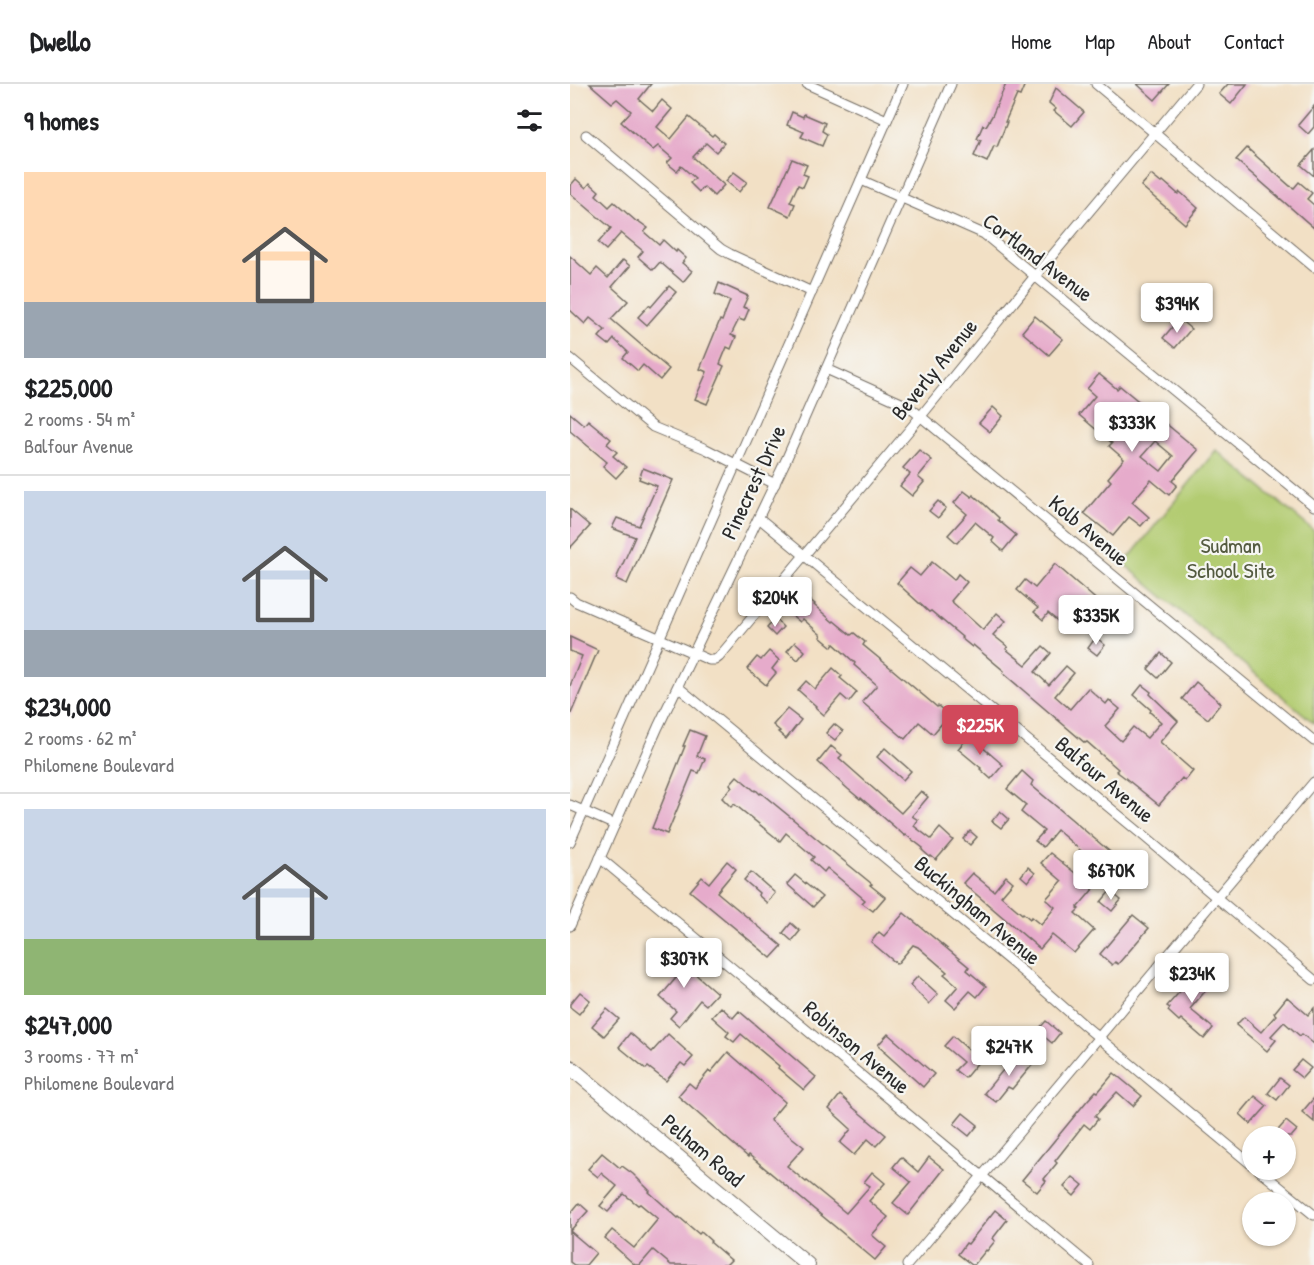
<!DOCTYPE html>
<meta charset="utf-8">
<style>
body{margin:0;font-family:"Patrick Hand",sans-serif;background:#f2f2f2;color:#202124;height:100vh;display:flex;flex-direction:column;font-size:22px;white-space:nowrap}
*{box-sizing:border-box;margin:0}
p{font-size:20px;color:#757577}
.icon{flex:none;width:33px;height:33px;fill:none;stroke:currentColor;stroke-width:2;stroke-linecap:round;stroke-linejoin:round}
.map{position:relative;flex:1;overflow:hidden}
.details{display:flex;flex-direction:column;background:#fff;width:570px}
.details>*{flex:none}
.fabs{position:absolute;left:672px;top:1042px;display:grid;gap:12px}
.fabs a{display:grid;place-items:center;width:54px;height:54px;border-radius:50%;background:#fff;box-shadow:0 2px 4px #0004;font-size:30px}
.price{position:absolute;translate:-50% -51px;padding:0 14px;border-radius:6px;background:#fff;color:#222;font-size:20px;line-height:39px;filter:drop-shadow(0 2px 3px #0008)}
.price::after{content:'';position:absolute;left:50%;top:36px;width:18px;height:14px;margin-left:-9px;background:inherit;clip-path:polygon(0 0,100% 0,50% 100%)}
.price.current{background:#d1495b;color:#fff}
ul{padding:0;list-style:none}
li{display:grid;align-content:center;gap:12px;height:318px;padding:0 24px}
li+li{border-top:2px solid #e0e0e0}
li span{display:grid;place-items:center;height:186px;border-radius:0px;color:#555}
li>.icon{margin-inline-start:auto}
span .icon{width:108px;height:108px;fill:#fffc;stroke-width:1}
li b{font-size:26px}
h2{display:flex;justify-content:space-between;align-items:center;height:72px;padding:0 24px;font-size:26px}
header{display:flex;align-items:center;gap:36px;box-sizing:border-box;height:84px;padding:0 30px;background:#fff;border-bottom:2px solid #e0e0e0}
header strong{font-size:28px}
nav{display:flex;gap:33px;margin-inline-start:auto;font-size:21px}
main{display:flex;flex:1;min-height:0}
.map>svg:first-child{display:block}
.green{fill:#b3cc72;stroke:#6f7c4e;stroke-width:1.5}
.building{fill:#e6abcb;fill-rule:evenodd}
.lines{fill:none;stroke-linecap:round;stroke-linejoin:round}
.street-casing{stroke:#716a61;stroke-width:11}
.secondary-casing{stroke:#716a61;stroke-width:16}
.street{stroke:#fff;stroke-width:9}
.secondary{stroke:#fff;stroke-width:14}
.labels{text-anchor:middle;stroke-width:4.5;stroke-linejoin:round;paint-order:stroke}
.street-label{font-size:22px;fill:#2b2b2b;stroke:#f6f6f2}
.park-label{font-size:22px;fill:#545b40;stroke:#f6f6f2}
</style>
<header>
<strong>Dwello</strong>
<nav><a>Home</a><a>Map</a><a>About</a><a>Contact</a></nav>
</header>
<main>
<section class="details">
<h2>9 homes<svg class="icon" aria-label="filters" viewBox="0 0 24 24"><path d="M4 7h16M4 17h16"/><circle cx="9" cy="7" r="2"/><circle cx="15" cy="17" r="2"/></svg></h2>
<ul>
<li><span style="background:linear-gradient(#ffd9b3 70%,#9aa5b1 0)"><svg class="icon" aria-label="home" viewBox="0 0 24 24"><path d="M3 11l9-7 9 7M6 9v11h12V9"/></svg></span><div><b>$225,000</b><p>2 rooms · 54 m²</p><p>Balfour Avenue</p></div></li>
<li><span style="background:linear-gradient(#c9d6e8 75%,#9aa5b1 0)"><svg class="icon" aria-label="home" viewBox="0 0 24 24"><path d="M3 11l9-7 9 7M6 9v11h12V9"/></svg></span><div><b>$234,000</b><p>2 rooms · 62 m²</p><p>Philomene Boulevard</p></div></li>
<li><span style="background:linear-gradient(#c9d6e8 70%,#8fb573 0)"><svg class="icon" aria-label="home" viewBox="0 0 24 24"><path d="M3 11l9-7 9 7M6 9v11h12V9"/></svg></span><div><b>$247,000</b><p>3 rooms · 77 m²</p><p>Philomene Boulevard</p></div></li>
</ul>
</section>
<div class="map">
<svg width="744" height="1181" viewBox="0 0 744 1181">
<rect width="100%" height="100%" fill="#f6f6f2"/>
<filter id="ink" filterUnits="userSpaceOnUse"><feTurbulence type="fractalNoise" baseFrequency=".0167" numOctaves="2"/><feDisplacementMap in="SourceGraphic" scale="12" xChannelSelector="R" yChannelSelector="G"/><feConvolveMatrix kernelMatrix="1 2 1 2 8 2 1 2 1" color-interpolation-filters="sRGB"/></filter>
<filter id="wash" filterUnits="userSpaceOnUse"><feTurbulence type="fractalNoise" baseFrequency=".008" numOctaves="4" result="noise"/><feDisplacementMap in="SourceGraphic" scale="24" xChannelSelector="R" yChannelSelector="G"/><feGaussianBlur stdDeviation="1.35" result="paint"/><feColorMatrix in="noise" values="0 0 0 0 0 0 0 0 0 0 0 0 0 0 0 0 0 1.4 0 .05"/><feComposite in="paint" operator="in"/></filter>
<g filter="url(#wash)">
<rect width="100%" height="100%" fill="#f2e0c5"/>
<!-- green -->
<path class="green" d="M646,366l98,81v192l-190,-159z"/>
<g id="blocks">
<!-- building -->
<g class="building">
<path d="M20,0h61l-12,15 14,12 9,-11 10,9 -15,18 14,12 18,-22 23,19 2,-2 10,9 -8,9 -10,-9 -13,14 31,28 -10,11 -10,-9 -5,5 -9,-9 5,-5 -14,-12 -4,5 -10,-8 5,-5 -14,-12 -5,4 -32,-28 10,-11 -14,-12 -5,4z"/>
<path d="M436,0h19l-5,12 -3,-1 -12,27h2l-10,25 -3,-1 -7,16 -13,-6 7,-16 -4,-1 6,-14 3,1 6,-10z"/>
<path d="M567,0h32l-14,16z"/>
<path d="M658,0h19l-16,20 -12,-10z"/>
<path d="M486,4l28,24 -12,14 -18,-15 2,-2 -7,-6z"/>
<path d="M744,22v21l-6,7 -10,-9z"/>
<path d="M222,28l11,5 1,-3 21,9 -3,8 5,3 -5,12 -21,-9 3,-5 -17,-7z"/>
<path d="M677,64l43,38 4,2 5,-6 13,11 -5,6 7,6v23l-78,-68z"/>
<path d="M744,66v26l-13,-11z"/>
<path d="M222,75l15,6 -4,9 5,2 -5,11 -5,-2 -8,17 5,2 -5,12 -20,-9z"/>
<path d="M164,88l13,10 -8,10 -13,-11z"/>
<path d="M581,91l10,8 2,-2 15,13 2,-2 18,16 -13,16 -44,-38z"/>
<path d="M6,95l10,9 4,-5 9,8 -3,4 13,12 5,-5 23,20 1,-1 10,7 -4,4 15,13 4,-5 13,12 1,-2 9,8 -4,5 10,8 -9,11 -23,-20 -7,8 -15,-13 5,-6 -22,-18 -15,17 -8,-7 13,-15 -41,-35v-7z"/>
<path d="M0,172l21,19 6,-7 11,10 15,-18 7,6 -18,21 16,14 -17,18 58,50 -9,11 -17,-15 -5,6 -15,-13 5,-6 -14,-13 -5,6 -10,-8 6,-7 -15,-12 -5,6 -15,-14z"/>
<path d="M149,199l29,13 -5,11 6,2 -5,12 -5,-2 -8,16 5,2 -5,12 -4,-2 -7,17 4,2 -17,38 -12,-5 12,-27 -7,-3 20,-49 2,1 8,-20 -15,-7z"/>
<path d="M99,202l7,6 -29,33 -9,-8 11,-12 2,2z"/>
<path d="M465,232l28,23 -14,16 -27,-23z"/>
<path d="M609,235l12,10 -16,19 -12,-10z"/>
<path d="M529,290l18,15 3,-3 78,64 -26,31 5,4 -8,10 -18,-15 -19,22 17,15 -8,9 -12,-9 -16,19 -29,-23 27,-32 -3,-3 16,-19 -15,-13 3,-3 -33,-28 16,-19 -8,-7zM585,357l18,15 -12,15 -19,-15z"/>
<path d="M423,323l10,9 -13,16 -11,-9z"/>
<path d="M0,329l14,12 4,-5 23,19 -4,5 10,8 -4,4 13,11 -10,11 -13,-12 4,-4 -37,-31z"/>
<path d="M349,366l13,10 -14,17 6,5 -12,14 -12,-10 10,-12 -7,-6z"/>
<path d="M73,384l30,12 -46,104 -11,-5 19,-42 -23,-9 5,-10 22,8 18,-40 -18,-7z"/>
<path d="M394,407l8,6 1,-2 11,9 15,14 -1,2 18,15 -13,16 -11,-10 2,-3 -19,-16 -18,21 -9,-8 19,-21 -13,-11z"/>
<path d="M368,417l8,7 -8,10 -9,-7z"/>
<path d="M0,425l20,17 -20,22z"/>
<path d="M362,478l22,18 4,-6 9,8 -16,19 32,29 14,-17 9,8 -13,14 15,12 -2,2 20,16 17,-19 8,7 -16,19 14,13 17,-19 8,7 -19,23 15,13 18,-21 18,16 3,-4 11,9 -15,17 16,15 12,-14 14,11 14,-16 -11,-10 1,-2 -17,-15 8,-10 9,7 -1,2 28,27 -18,21 33,29 -8,10 -3,-3 -23,27 -35,-28 -8,-6 2,-2 -31,-27 -2,1 -82,-70 1,-2 -31,-26 -1,2 -11,-9 1,-1 -31,-26 -2,1 -32,-29 13,-15 10,8z"/>
<path d="M485,480l61,53 -11,13 -21,-18 -16,18 -20,-17 -5,7 -9,-8 4,-4 -21,-18 8,-10 10,8z"/>
<path d="M228,506l17,14 -1,1 19,17 1,-1 17,14 3,-2 11,9 -2,3 23,19 51,43 1,-1 11,9 -16,19 -14,-12 -14,17 -43,-37 15,-17 -23,-20 1,-2 -21,-19 -2,3 -12,-10 1,-2 -18,-16 -3,3 -12,-10 4,-5 -5,-4z"/>
<path d="M205,535l8,8 -8,9 -8,-8z"/>
<path d="M0,553l28,13 -28,66v-30l12,-30 -12,-5z"/>
<path d="M526,553l9,8 -8,10 -9,-7z"/>
<path d="M225,558l10,9 -7,9 -11,-9z"/>
<path d="M199,567l10,9 -7,9 4,4 -10,12 -19,-16 10,-12 4,3z"/>
<path d="M591,569l10,9 -13,16 -10,-9z"/>
<path d="M263,584l9,8 -2,2 17,14 -8,10 -8,-7 -17,20 -9,-8 1,-1 -18,-16 8,-9 9,8z"/>
<path d="M626,598l25,21 -13,16 -26,-20z"/>
<path d="M217,625l14,11 -15,19 -8,-7 2,-1 -7,-6z"/>
<path d="M264,640l9,7 -8,9 -9,-7z"/>
<path d="M120,646l15,6 -8,20 8,3 -6,14 -6,-2 -26,63 -15,-6 33,-82h-2z"/>
<path d="M401,649l13,8 -4,4 23,20 -12,14 -11,-10 1,-1 -23,-19z"/>
<path d="M261,662l11,9 -3,3 62,55 20,-22 7,6 -16,19 6,4 -4,6 17,13 9,-11 13,12 -17,20 -5,-4 -1,1 -8,-7 1,-2 -17,-13 -1,1 -44,-38 -1,1 -12,-10 -30,-27z"/>
<path d="M315,664l26,23 -8,9 -26,-23z"/>
<path d="M452,687l11,10 -2,4 84,71 -12,14 -46,-40 -14,17 -8,-6 9,-10 -23,-19 5,-7 -19,-16z"/>
<path d="M167,692l18,15 1,-1 4,4 1,-1 111,91 -2,1 15,12 -12,14 -11,-8 3,-3 -38,-32 -3,4 -13,-12 3,-3 -28,-24 -6,8 -46,-37 -3,3 -9,-9 10,-11 -2,-3z"/>
<path d="M430,727l9,8 -8,9 -9,-7z"/>
<path d="M400,747l7,6 -7,8 -7,-6z"/>
<path d="M480,769l44,35 -17,20 2,1 -4,4 19,17 -20,23 -22,-18 -12,14 -77,-66 9,-10 22,18 12,-15 7,6 -12,14 21,18 1,-1 7,6 1,-2 10,8 14,-18 -9,-8 16,-18 -21,-18z"/>
<path d="M157,777l9,8 -19,23 65,54 -11,12 -81,-67 12,-14 7,6z"/>
<path d="M458,783l7,6 -7,9 -7,-6z"/>
<path d="M181,788l24,21 -8,10 -9,-8 1,-2 -15,-13z"/>
<path d="M225,791l27,22 -9,10 -26,-23z"/>
<path d="M540,807l11,9 -9,11 -11,-9z"/>
<path d="M334,829l65,54 -2,3 19,16 -9,11 -7,-6 -15,17 -9,-8 12,-14 -14,-12 3,-2 -29,-25 -5,-2 -16,19 -26,-22 8,-10 5,4z"/>
<path d="M563,831l16,13 -31,36 -3,-2 -3,3 -12,-11z"/>
<path d="M221,839l9,8 -8,10 -9,-8z"/>
<path d="M99,867l48,42 -11,12 -6,-5 -21,26 -9,-8 6,-7 -16,-14 16,-19 -17,-15z"/>
<path d="M629,886l14,12 -23,27 23,19 -9,11 -23,-20 -2,2 -11,-10 2,-3 -3,-2z"/>
<path d="M348,892l20,18 -9,10 -19,-19z"/>
<path d="M10,908l10,8 -11,14 -9,-7v-3z"/>
<path d="M717,913l21,18 6,-7v36l-12,-10 -2,2 -16,-14 -13,14 5,4 -9,11 -31,-26 8,-8 17,15 15,-17 -2,-2z"/>
<path d="M151,923l12,11 6,-7 77,66 -12,13 -26,-22 1,-2 -38,-32 -7,8 -8,-6 3,-4 -17,-15z"/>
<path d="M37,925l12,10 -15,17 -12,-10z"/>
<path d="M476,937l14,12 -8,10 -15,-12z"/>
<path d="M60,949l22,19 16,-18 25,23 -8,9 -4,-3 -15,18 -18,-14 -2,2 -27,-22z"/>
<path d="M422,949l9,8 -7,9 -9,-8z"/>
<path d="M318,950l46,40 -11,13 -39,-35 1,-1 -7,-6z"/>
<path d="M383,952l18,16 9,-10 9,7 -24,29 -10,-8 8,-8 -19,-16z"/>
<path d="M158,968l57,50 -15,18 34,27 -17,19 19,16 1,-1 39,32 24,-27 -6,-4 8,-10 13,11 -16,18 19,16 -16,18 14,12 -11,13 -126,-105 -1,2 -70,-61 11,-13 6,5 14,-17 2,1z"/>
<path d="M448,968l15,12 -21,25 -4,-2 -12,15 -12,-9z"/>
<path d="M731,976l10,8 -9,10 -10,-8z"/>
<path d="M544,989l28,23 -9,10 -16,-14 -22,24 3,3 -8,10 -6,-5 -29,37 2,2 -13,16 2,2 -9,11 -15,-12 64,-78 10,-11 2,1z"/>
<path d="M710,994l9,7 -12,15 -9,-7z"/>
<path d="M270,1011l10,9v1l36,30 -10,11 -8,-7 -14,16 -14,-12 11,-14 -22,-20z"/>
<path d="M685,1012l12,10 -16,18 -11,-10z"/>
<path d="M744,1014v24l-12,-10z"/>
<path d="M393,1029l15,12 -9,11 -15,-12z"/>
<path d="M716,1037l11,9 -6,7h-19z"/>
<path d="M32,1069l18,15 2,-2 11,8 17,17 -1,1 29,26 1,-1 20,17 2,-2 10,9 -1,1 21,18 -5,5h-55l-18,-15 -13,15h-5l-30,-27 7,-8 22,18 24,-29 -18,-15 -2,1 -14,-11 -16,18 -8,-6 17,-20 -16,-13 -3,4 -10,-8z"/>
<path d="M331,1073l17,15 11,-15 15,12 -36,46 -15,-12 18,-21 -18,-15z"/>
<path d="M503,1093l10,8 -9,11 -10,-9z"/>
<path d="M9,1119l9,8 -18,20 26,22 -10,12h-12l-4,-3v-48z"/>
<path d="M425,1126l12,10 -14,18 2,3 -8,10 -1,-1 -12,15h-2l-14,-11 8,-11 2,1z"/>
</g>
</g>
</g>
<g filter="url(#ink)">
<use href="#blocks" fill-opacity="0" stroke="#716a61" stroke-width="1.5"/>
<g class="lines">
<defs>
<g id="street">
<path d="M237,0l80,36"/>
<path d="M526,0l218,183"/>
<path d="M16,51l135,114 9,5 82,38"/>
<path d="M291,96l123,54 330,272"/>
<path d="M0,274l83,69 53,22 69,35"/>
<path d="M256,285l82,37 406,335"/>
<path d="M189,434l386,319 169,143"/>
<path d="M0,513l6,5 133,58h6l4,-3 202,-241 114,-140 161,-192"/>
<path d="M108,603l350,289 57,50 167,139"/>
<path d="M0,721l45,20"/>
<path d="M0,758l333,-758"/>
<path d="M30,774l489,407"/>
<path d="M0,842l88,-199 128,-267 165,-376"/>
<path d="M689,1086l55,45"/>
<path d="M337,1181l407,-483"/>
</g>
<path id="secondary" d="M0,983l238,198"/>
</defs>
<!-- street casing -->
<use href="#street" class="street-casing"/>
<!-- secondary casing -->
<use href="#secondary" class="secondary-casing"/>
<!-- street -->
<use href="#street" class="street"/>
<!-- secondary -->
<use href="#secondary" class="secondary"/>
</g>
</g>
<g class="labels">
<!-- street labels -->
<g class="street-label">
<text transform="translate(468 173) rotate(37)" y="8">Cortland Avenue</text>
<text transform="translate(364 285) rotate(-51)" y="8">Beverly Avenue</text>
<text transform="translate(183 398) rotate(-65)" y="8">Pinecrest Drive</text>
<text transform="translate(519 446) rotate(40)" y="8">Kolb Avenue</text>
<text transform="translate(535 695) rotate(40)" y="8">Balfour Avenue</text>
<text transform="translate(408 826) rotate(40)" y="8">Buckingham Avenue</text>
<text transform="translate(287 963) rotate(40)" y="8">Robinson Avenue</text>
<text transform="translate(133 1066) rotate(40)" y="8">Pelham Road</text>
</g>
<!-- park labels -->
<g class="park-label">
<text x="661" y="469">Sudman<tspan x="661" dy="25">School Site</tspan></text>
</g>
</g>
</svg>
<div class="fabs">
<a>+</a>
<a>−</a>
</div>
<b class="price" style="left:607px;top:250px">$394K</b>
<b class="price" style="left:562px;top:369px">$333K</b>
<b class="price" style="left:205px;top:544px">$204K</b>
<b class="price" style="left:526px;top:562px">$335K</b>
<b class="price current" style="left:410px;top:672px">$225K</b>
<b class="price" style="left:541px;top:817px">$670K</b>
<b class="price" style="left:114px;top:905px">$307K</b>
<b class="price" style="left:622px;top:920px">$234K</b>
<b class="price" style="left:439px;top:993px">$247K</b>
</div>
</main>
